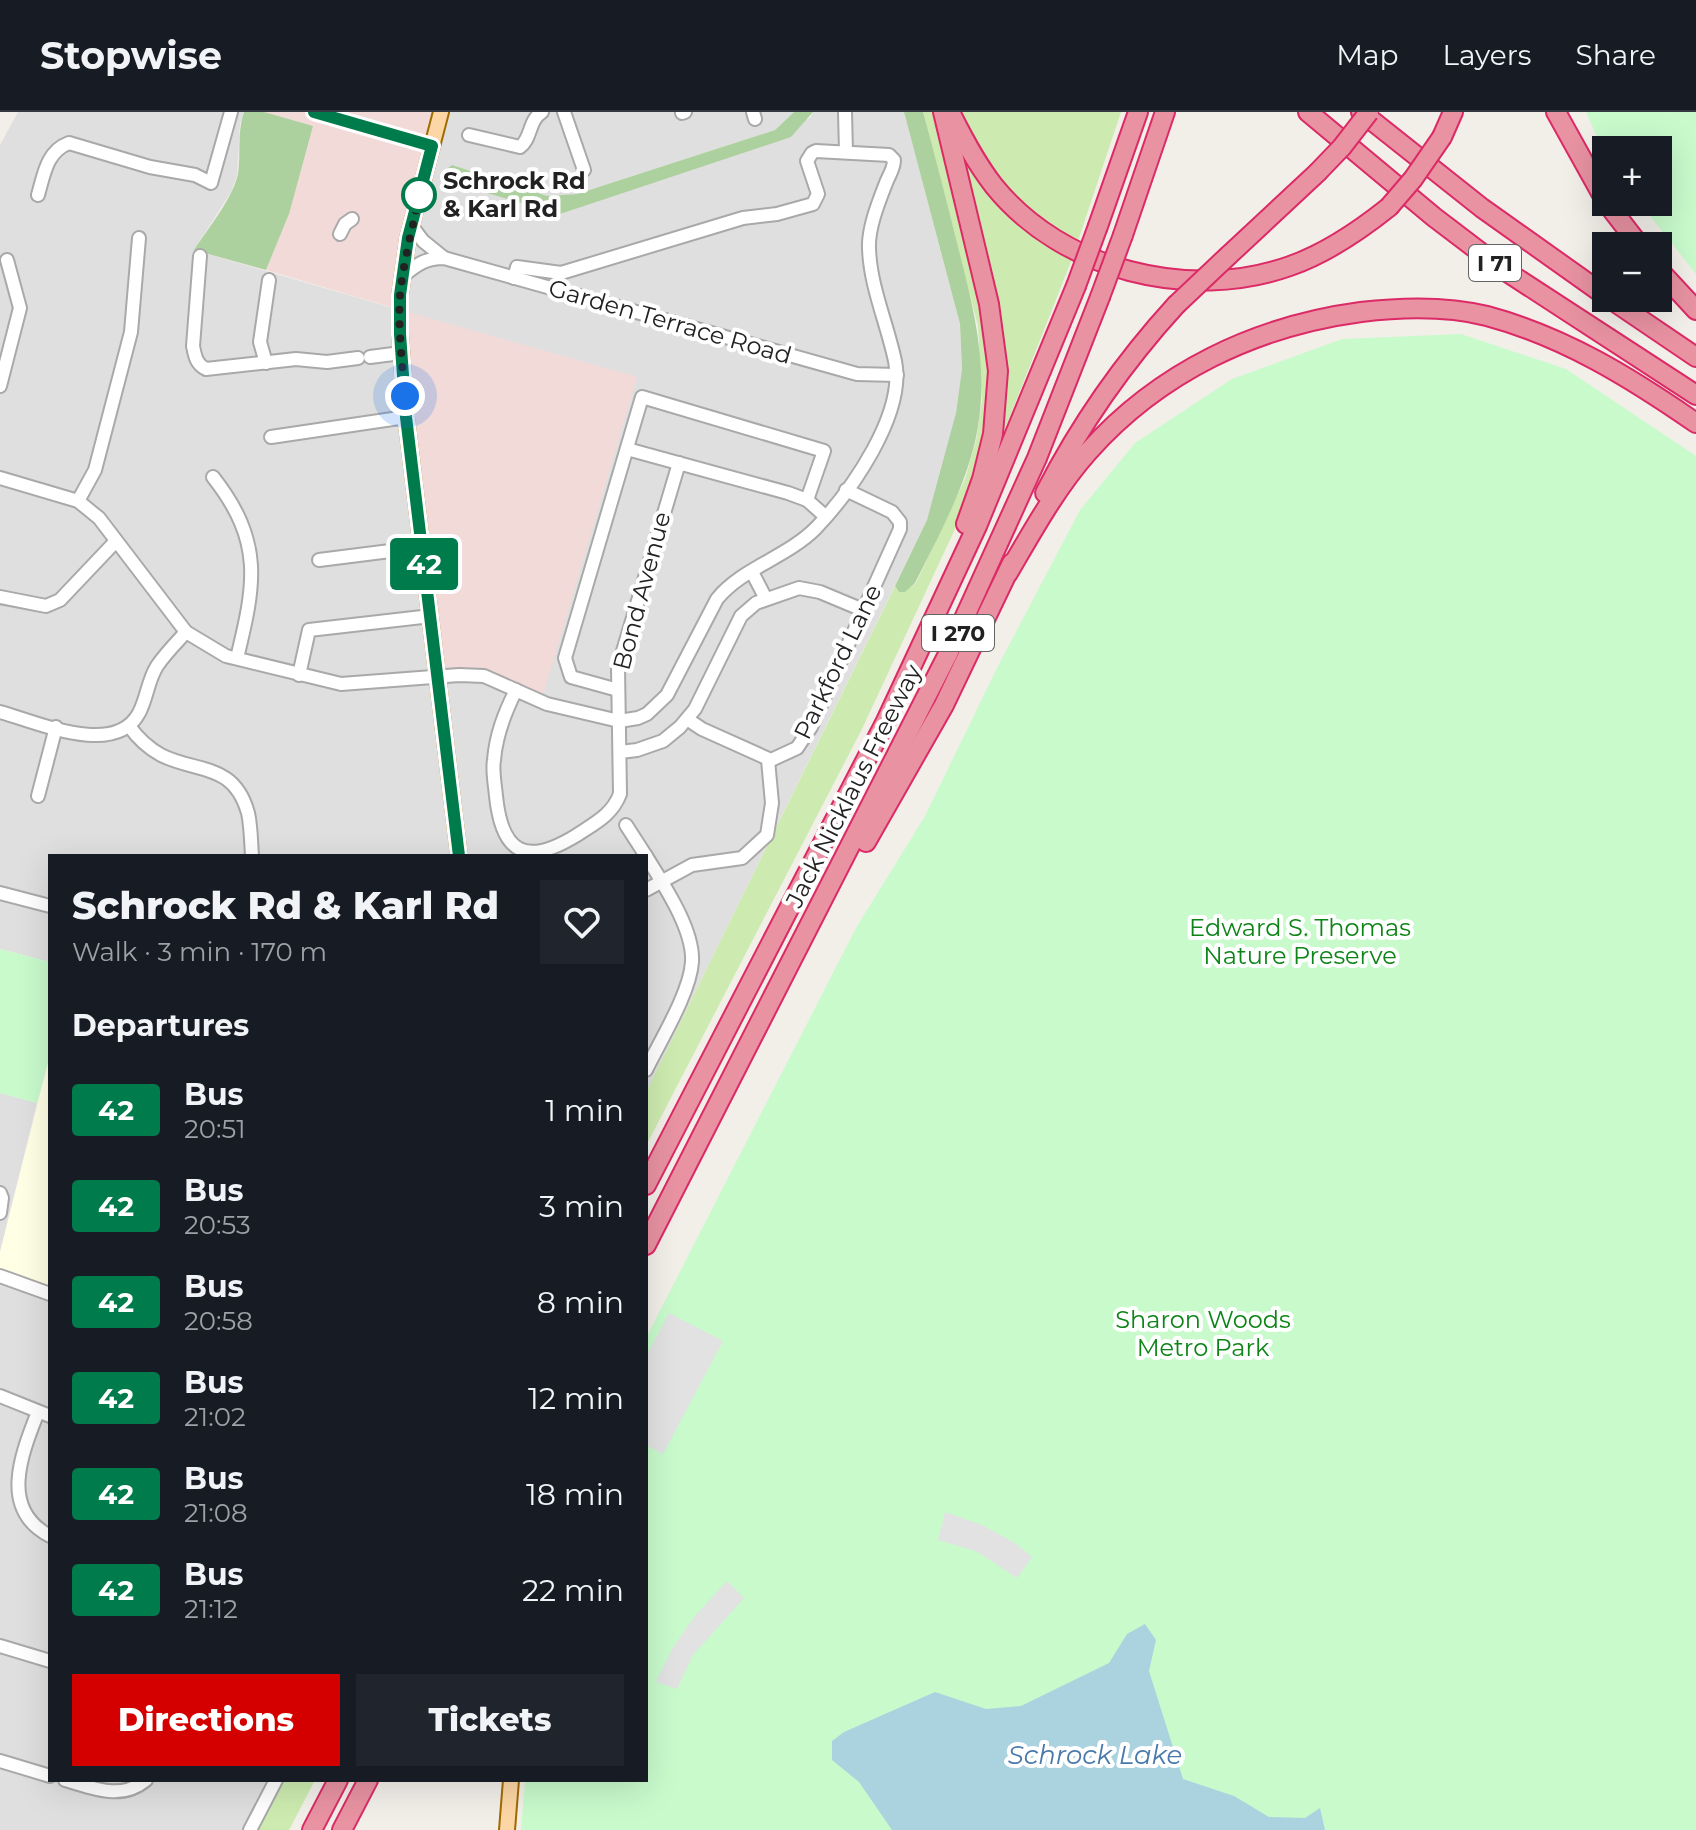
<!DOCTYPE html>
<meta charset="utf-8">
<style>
body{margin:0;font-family:Montserrat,sans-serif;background:#20242c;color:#f1f3f6;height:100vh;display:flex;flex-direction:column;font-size:30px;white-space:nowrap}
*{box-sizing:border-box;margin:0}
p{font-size:26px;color:#9ea1a6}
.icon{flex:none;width:44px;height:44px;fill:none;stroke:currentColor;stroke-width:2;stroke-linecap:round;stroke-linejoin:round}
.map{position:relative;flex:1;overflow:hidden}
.details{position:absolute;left:48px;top:742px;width:600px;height:928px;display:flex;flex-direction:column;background:#171b24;border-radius:0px;box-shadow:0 8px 32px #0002}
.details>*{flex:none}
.badge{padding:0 16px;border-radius:6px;font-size:28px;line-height:52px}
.controls{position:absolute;left:1592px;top:24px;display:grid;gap:16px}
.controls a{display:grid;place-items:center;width:80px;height:80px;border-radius:0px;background:#171b24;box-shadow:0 8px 32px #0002;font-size:40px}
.you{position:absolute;width:40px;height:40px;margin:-20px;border:6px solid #fff;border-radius:50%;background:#1a73e8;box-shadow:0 0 0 12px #1a73e833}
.map>.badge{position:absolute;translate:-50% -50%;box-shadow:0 0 0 4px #fff}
h2{padding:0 24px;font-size:30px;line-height:72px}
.round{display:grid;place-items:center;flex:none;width:84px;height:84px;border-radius:0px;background:#20242c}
.summary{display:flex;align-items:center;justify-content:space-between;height:136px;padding:0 24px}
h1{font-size:38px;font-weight:800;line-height:60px}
.action{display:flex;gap:16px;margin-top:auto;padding:16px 24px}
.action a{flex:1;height:92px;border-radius:0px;background:#d40000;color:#fff;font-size:32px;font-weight:800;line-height:92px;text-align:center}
.action a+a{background:#20242c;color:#f1f3f6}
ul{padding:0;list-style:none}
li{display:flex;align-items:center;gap:24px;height:96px;padding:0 24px}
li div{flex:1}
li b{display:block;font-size:30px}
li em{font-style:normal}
li .badge{min-width:88px;font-weight:700;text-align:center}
header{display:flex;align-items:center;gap:48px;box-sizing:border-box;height:112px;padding:0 40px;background:#171b24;border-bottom:2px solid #363941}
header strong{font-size:38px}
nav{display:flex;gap:44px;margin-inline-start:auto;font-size:28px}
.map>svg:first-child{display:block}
</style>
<header>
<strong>Stopwise</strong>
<nav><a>Map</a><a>Layers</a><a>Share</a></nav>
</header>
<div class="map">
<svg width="1696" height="1718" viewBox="0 0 1696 1718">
<rect width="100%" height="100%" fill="#f2efe9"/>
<g fill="#e0dfdf">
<polygon points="18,0 244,0 240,12 237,64 231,80 194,138 403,199 407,151 444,0 794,0 775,18 577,82 547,84 448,70 560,102 810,6 813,0 904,0 960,212 962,258 956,301 944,353 927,408 646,980 646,744 50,744 50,850 0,837 0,33"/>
<polygon points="0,981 37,991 0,1140"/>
<polygon points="0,1163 50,1182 50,1668 283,1668 255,1718 0,1718"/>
</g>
<polygon fill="#f2dad9" points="264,0 445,0 412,118 404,199 637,265 541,590 487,566 440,565 402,246 404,199 266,158 289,102"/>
<polygon fill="#ffffe5" points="50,943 50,1182 0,1163 0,1140"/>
<g fill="#cdebb0">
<polygon points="923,0 935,0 992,227 986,333 962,402 862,617 646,1034 646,980 895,474 899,480 904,480 916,471 965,367 976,329 982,289 978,214"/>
<polygon points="956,0 1121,0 1077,132 1036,104 994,64"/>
<path d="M964 48C992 86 1029 123 1072 147L999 332 1001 308Z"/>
<polygon points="283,1668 315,1668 289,1718 255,1718"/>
</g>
<g fill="#add19e">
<path d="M244 0H264L313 14 289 102 266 158 194 138C207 118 233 86 238 62 241 41 237 20 244 0Z"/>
<polygon points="794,0 813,0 791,25 560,102 448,70 448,56 452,53 547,84 577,82 775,18"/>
<path d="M904 0H923C935 43 946 87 957 131 974 197 991 261 975 330 963 380 938 425 915 471L905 480H899L895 474 927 408 956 301 962 257 960 212Z"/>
</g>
<g fill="#c8facc">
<polygon points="1586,0 1696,0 1696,162 1639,90 1658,90 1658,38 1606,38 1606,46"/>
<polygon points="1461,222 1566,257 1696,344 1696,1718 521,1718 525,1668 646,1668 646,1226 856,816 925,704 997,556 1080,398 1135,331 1232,267 1342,227"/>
<polygon points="0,837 50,850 50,943 37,991 0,981"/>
</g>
<g fill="#e2e2e2">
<polygon points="669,1201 723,1229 663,1342 646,1333 646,1245"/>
<polygon points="945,1400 982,1413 1015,1431 1032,1445 1017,1466 976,1439 938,1428"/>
<polygon points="727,1469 744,1486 693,1543 677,1577 656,1570 672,1537 694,1505"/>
</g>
<polygon fill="#aad3df" points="1145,1512 1156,1528 1149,1559 1183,1667 1234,1684 1269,1705 1305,1706 1320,1696 1325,1718 892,1718 859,1670 832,1648 832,1629 844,1620 935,1580 986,1597 1021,1594 1109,1551 1127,1522"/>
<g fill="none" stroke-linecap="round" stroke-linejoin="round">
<defs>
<g id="minor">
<polyline points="314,0 432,34"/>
<polyline points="564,0 584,58"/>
<polyline points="753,0 755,7"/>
<polyline points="845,0 846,40"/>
<polyline points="682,1 685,0"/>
<path d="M469 23 520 35C532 26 528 9 542 0"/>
<path d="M38 83C44 62 47 39 69 31L150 55 195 63 211 71 231 0"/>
<polyline points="411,113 423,129 444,146"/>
<polyline points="340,122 345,112 352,107"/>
<path d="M200 144 193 234C195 244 196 252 206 257L296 247 327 250 358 246"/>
<path d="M403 164C417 152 426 146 444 146L857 262 897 263"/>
<polyline points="370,245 401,241"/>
<polyline points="266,251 260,230 269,168"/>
<polyline points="0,274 20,196 7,148"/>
<polyline points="271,325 406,305"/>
<polyline points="627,337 788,381 807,388 825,404"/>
<path d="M213 365C264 430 255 472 237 546"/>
<path d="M0 366 78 389 99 406 186 520 226 544 341 572 459 563 484 564 547 592 619 609 638 606 647 602 667 583 717 487C742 456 786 446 816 416 851 379 906 302 895 249 887 211 870 174 869 136 868 116 879 89 886 71 889 63 894 57 894 48L889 43 816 39 812 41 807 49 818 82 813 92 777 102 743 106 561 161 517 155 514 166"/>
<polyline points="78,389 95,358 131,220 139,126"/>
<polyline points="319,448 422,435"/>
<polyline points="752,460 766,487"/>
<polyline points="0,485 46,494 60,488 116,429"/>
<polyline points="299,563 309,518 431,504"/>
<path d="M516 578C505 600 496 622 494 648 492 659 495 672 496 684 502 743 527 754 577 723 595 711 612 703 620 682L618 556 679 351"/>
<polyline points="618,578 571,565 565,546 642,285 824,339 807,388"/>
<path d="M0 600C37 610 115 646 139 601 147 586 148 568 157 554 165 542 176 531 186 520"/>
<polyline points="687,607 702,617 771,648 797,636 811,615 900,417 900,410 892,400 846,378"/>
<path d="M129 614C137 625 148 636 161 643 196 661 234 650 248 701 251 714 251 730 252 744"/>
<polyline points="620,640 637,638 663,629 680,615 695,597 741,504 756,491 799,476 820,480 863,498"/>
<polyline points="38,684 56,615"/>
<polyline points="626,713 646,744"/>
<path d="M646 744C663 772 694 817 692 850 690 881 660 929 646 958"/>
<polyline points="646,778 692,753 742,746 767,723 772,691 768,648"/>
<polyline points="0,781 50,794"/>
<polyline points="0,1081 2,1086 0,1101"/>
<polyline points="0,1164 50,1182"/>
<polyline points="0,1284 50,1304"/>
<path d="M38 1300C20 1345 0 1398 50 1424"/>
<polyline points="0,1534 50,1549"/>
<polyline points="0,1649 50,1664"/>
<path d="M65 1668C93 1676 121 1689 146 1668"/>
<polyline points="250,1718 276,1668"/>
</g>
<g id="major">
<polyline points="441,0 408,126 400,183 400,222 406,305 459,744"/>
<polyline points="507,1718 511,1668"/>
</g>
<g id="highway">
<polyline points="943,0 989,192 998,259 993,322 982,367 966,412"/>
<path d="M950 0C963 26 976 51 994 74 1062 158 1189 190 1290 154 1327 141 1359 119 1389 95"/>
<polyline points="1308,0 1434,105 1501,156 1696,283"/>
<polyline points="1361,0 1482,96 1606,184"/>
<polyline points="1556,0 1606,90"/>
<polyline points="1442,25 1453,0"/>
<polyline points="1606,90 1640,134"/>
<polyline points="1098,114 1138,0"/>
<polyline points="1123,123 1165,0"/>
<polyline points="1229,143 1317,61"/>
<polyline points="1658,157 1696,198"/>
<polyline points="1609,186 1696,245"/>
<path d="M1045 381C1081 311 1123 251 1176 193"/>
<path d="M1008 461C1032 420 1056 376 1088 340 1159 260 1256 214 1361 200 1403 195 1447 194 1487 204 1565 225 1631 266 1696 311"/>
<polyline points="866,730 944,593 1012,451"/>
<polyline points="646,1073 886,609 977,414 1076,174"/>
<polyline points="646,1133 947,544 1037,346 1100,185"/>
<polyline points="312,1718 338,1668"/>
<polyline points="342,1718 368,1668"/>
</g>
</defs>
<use href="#minor" stroke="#a9a9a9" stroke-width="16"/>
<use href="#major" stroke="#a06b00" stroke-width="18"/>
<use href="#highway" stroke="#dc2a67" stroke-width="22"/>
<use href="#minor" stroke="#fff" stroke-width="12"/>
<use href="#major" stroke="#fcd6a4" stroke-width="14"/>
<use href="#highway" stroke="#e892a2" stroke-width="18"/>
<defs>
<g id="highway-bridge">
<polyline points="1317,61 1342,35 1369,0"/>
<polyline points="1389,95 1413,67 1442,25"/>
<polyline points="1076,174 1098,114"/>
<polyline points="1100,185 1123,123"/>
<polyline points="1176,193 1229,143"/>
</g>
</defs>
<use href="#highway-bridge" stroke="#dc2a67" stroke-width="22" stroke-linecap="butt"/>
<use href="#highway-bridge" stroke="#e892a2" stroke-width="18"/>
</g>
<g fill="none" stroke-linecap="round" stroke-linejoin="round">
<defs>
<polyline id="line" points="314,0 432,34 408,126 400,183 400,222 406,305 459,744"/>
</defs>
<use href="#line" stroke="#fff" stroke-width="18"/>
<use href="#line" stroke="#007b4b" stroke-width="12"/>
<path stroke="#222" stroke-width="8" stroke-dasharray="0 14.4" d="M405 284C402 250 398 217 400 184 403 150 414 111 419 83"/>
</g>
<circle fill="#fff" stroke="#007b4b" stroke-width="4" cx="419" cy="83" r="16"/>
<g text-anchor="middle" stroke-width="8" stroke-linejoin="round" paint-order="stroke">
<g fill="#fff" stroke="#646464" stroke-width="2">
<rect x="1469" y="133" width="52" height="36" rx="6"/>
<rect x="922" y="503" width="72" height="36" rx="6"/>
</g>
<g font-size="22" font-weight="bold" fill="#222">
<text x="1495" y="159">I 71</text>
<text x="958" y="529">I 270</text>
</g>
<g font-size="24" font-weight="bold" fill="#222" stroke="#fff" text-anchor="start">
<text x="443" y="77">Schrock Rd<tspan x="443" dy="28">&amp; Karl Rd</tspan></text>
</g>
<g font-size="24" fill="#222" stroke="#fff">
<text transform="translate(670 210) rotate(16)" y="8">Garden Terrace Road</text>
<text transform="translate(642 479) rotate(-75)" y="8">Bond Avenue</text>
<text transform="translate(838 550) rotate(-64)" y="8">Parkford Lane</text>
<text transform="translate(854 674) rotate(-63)" y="8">Jack Nicklaus Freeway</text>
</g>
<g font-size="24" fill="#0c8416" stroke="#fff">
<text x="1300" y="824">Edward S. Thomas<tspan x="1300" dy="28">Nature Preserve</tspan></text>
<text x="1203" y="1216">Sharon Woods<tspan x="1203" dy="28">Metro Park</tspan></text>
</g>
<g font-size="26" font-style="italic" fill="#4a7aab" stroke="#fff">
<text x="1095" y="1652">Schrock Lake</text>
</g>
</g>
</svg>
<div class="controls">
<a>+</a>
<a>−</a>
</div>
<div class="you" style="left:405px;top:284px"></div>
<b class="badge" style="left:424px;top:452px;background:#007b4b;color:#fff">42</b>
<section class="details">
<div class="summary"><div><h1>Schrock Rd &amp; Karl Rd</h1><p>Walk · 3 min · 170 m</p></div><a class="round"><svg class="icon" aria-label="heart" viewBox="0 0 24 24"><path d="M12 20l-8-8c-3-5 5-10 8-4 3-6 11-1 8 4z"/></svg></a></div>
<h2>Departures</h2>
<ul>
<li><span class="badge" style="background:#007b4b;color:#fff">42</span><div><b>Bus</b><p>20:51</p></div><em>1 min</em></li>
<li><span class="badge" style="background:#007b4b;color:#fff">42</span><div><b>Bus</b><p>20:53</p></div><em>3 min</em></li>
<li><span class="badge" style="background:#007b4b;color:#fff">42</span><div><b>Bus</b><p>20:58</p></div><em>8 min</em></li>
<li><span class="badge" style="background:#007b4b;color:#fff">42</span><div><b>Bus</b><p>21:02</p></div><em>12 min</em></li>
<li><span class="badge" style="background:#007b4b;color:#fff">42</span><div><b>Bus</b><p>21:08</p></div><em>18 min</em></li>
<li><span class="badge" style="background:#007b4b;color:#fff">42</span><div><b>Bus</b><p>21:12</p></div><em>22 min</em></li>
</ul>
<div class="action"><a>Directions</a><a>Tickets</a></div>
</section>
</div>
